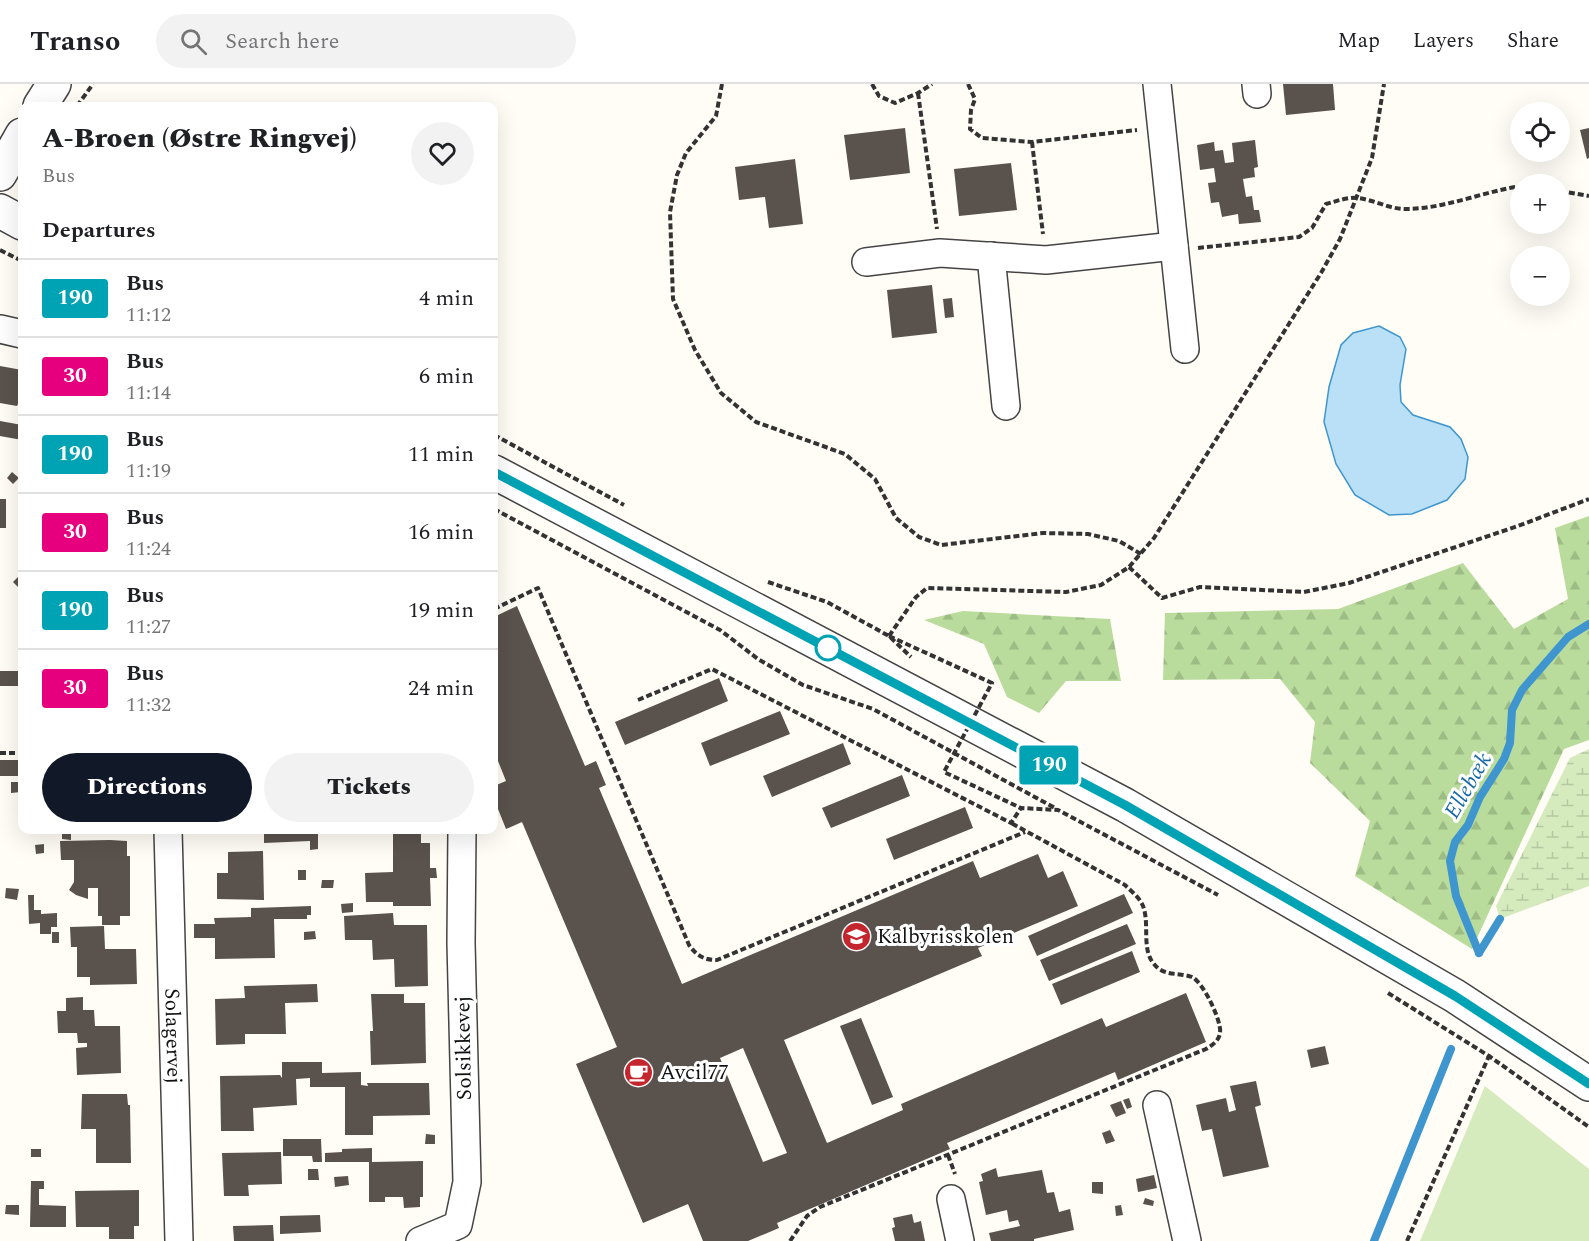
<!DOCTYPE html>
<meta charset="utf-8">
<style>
body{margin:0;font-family:Spectral,serif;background:#f2f2f2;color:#202124;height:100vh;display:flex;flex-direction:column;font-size:22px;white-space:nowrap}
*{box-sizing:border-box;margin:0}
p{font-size:20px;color:#757577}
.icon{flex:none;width:33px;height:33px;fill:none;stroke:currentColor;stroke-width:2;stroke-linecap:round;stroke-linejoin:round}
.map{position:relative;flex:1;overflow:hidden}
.panel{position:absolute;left:18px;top:18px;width:480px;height:732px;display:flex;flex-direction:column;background:#fff;border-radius:12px;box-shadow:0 6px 24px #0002}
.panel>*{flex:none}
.badge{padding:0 12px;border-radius:4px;font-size:21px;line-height:39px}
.buttons{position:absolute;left:1510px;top:18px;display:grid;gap:12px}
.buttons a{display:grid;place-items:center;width:60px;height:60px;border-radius:50%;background:#fff;box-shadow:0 6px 24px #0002;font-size:30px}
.map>.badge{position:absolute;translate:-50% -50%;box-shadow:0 0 0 3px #fff}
h2{padding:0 24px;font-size:22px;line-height:54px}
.round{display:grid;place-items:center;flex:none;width:63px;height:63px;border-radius:32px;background:#f2f2f2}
.overview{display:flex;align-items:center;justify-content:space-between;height:102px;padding:0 24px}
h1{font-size:28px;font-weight:800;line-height:45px}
.cta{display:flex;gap:12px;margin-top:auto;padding:12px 24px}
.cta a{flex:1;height:69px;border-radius:36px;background:#111827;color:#fff;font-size:24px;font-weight:800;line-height:69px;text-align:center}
.cta a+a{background:#f2f2f2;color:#202124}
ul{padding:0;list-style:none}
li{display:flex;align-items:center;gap:18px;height:78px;padding:0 24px;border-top:2px solid #e0e0e0}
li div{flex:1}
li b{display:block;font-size:22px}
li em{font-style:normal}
li .badge{min-width:66px;font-weight:700;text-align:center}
header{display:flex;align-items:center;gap:36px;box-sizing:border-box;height:84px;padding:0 30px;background:#fff;border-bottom:2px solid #e0e0e0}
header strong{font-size:28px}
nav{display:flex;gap:33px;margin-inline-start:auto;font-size:21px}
.search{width:420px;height:54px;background:#f2f2f2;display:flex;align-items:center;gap:15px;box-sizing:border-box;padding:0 21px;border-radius:33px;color:#757577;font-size:22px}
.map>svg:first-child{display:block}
</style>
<header>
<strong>Transo</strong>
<div class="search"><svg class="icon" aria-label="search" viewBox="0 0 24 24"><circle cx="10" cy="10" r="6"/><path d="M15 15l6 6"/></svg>Search here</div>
<nav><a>Map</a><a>Layers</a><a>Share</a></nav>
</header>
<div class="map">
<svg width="1589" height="1157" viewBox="0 0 1589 1157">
<defs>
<pattern id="forest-firs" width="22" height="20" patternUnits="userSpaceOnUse" patternTransform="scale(1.5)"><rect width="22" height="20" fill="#b9dc9c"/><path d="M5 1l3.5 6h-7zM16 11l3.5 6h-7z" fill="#9ebc85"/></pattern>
<pattern id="wetland-marsh" width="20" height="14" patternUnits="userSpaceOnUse" patternTransform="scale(1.5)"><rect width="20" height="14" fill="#d5ebbd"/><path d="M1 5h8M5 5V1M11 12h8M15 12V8" fill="none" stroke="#b6c8a1"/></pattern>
</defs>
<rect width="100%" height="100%" fill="#fffdf5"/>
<g fill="url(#forest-firs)">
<polygon points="1589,432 1589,656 1564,665 1472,865 1355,792 1370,737 1310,679 1315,638 1280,595 1163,596 1165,529 1338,525 1463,479 1514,545 1568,515 1555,444"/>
<polygon points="963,527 1110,535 1121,597 1066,597 1039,629 1007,613 984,560 924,536"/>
</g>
<polygon fill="url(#wetland-marsh)" points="1589,665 1589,802 1500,835 1496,822 1570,674"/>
<polygon fill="#d5ebbd" points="1485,1002 1589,1085 1589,1157 1420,1157"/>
<polygon fill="#b9e0f7" stroke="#3f96cf" stroke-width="1.5" points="1379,242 1400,253 1406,265 1400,301 1401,318 1413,331 1450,343 1461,355 1468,373 1465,395 1447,416 1412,430 1389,431 1355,411 1336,380 1324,338 1329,303 1341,261 1353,249"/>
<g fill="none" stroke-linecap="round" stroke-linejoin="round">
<g stroke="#3f96cf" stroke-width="8">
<polyline points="1479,869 1456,812 1450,777 1455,758 1468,741 1480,713 1504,675 1510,659 1512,626 1522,606 1568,553 1589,540"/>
<polyline points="1479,869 1500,835"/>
<polyline points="1374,1157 1451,965"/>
</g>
</g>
<g fill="#5a524d" fill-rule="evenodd">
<polygon points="1283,0 1333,0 1335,26 1286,31"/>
<polygon points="905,44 910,89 850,96 844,51"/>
<polygon points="1589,44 1589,74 1587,75 1580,46"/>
<polygon points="1255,56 1258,83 1254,84 1255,93 1243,95 1246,113 1252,112 1254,126 1259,126 1261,138 1239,140 1238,130 1222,133 1219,118 1211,119 1208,99 1216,98 1214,84 1200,86 1197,61 1214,58 1215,67 1223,66 1225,79 1234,78 1232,59"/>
<polygon points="795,75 803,140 769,144 765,113 739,116 735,83"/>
<polygon points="1011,79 1017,126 959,132 954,85"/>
<polygon points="932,201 937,249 892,254 887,206"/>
<polygon points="952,214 954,233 945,234 943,215"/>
<polygon points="0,282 22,286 22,321 18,320 17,322 0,319"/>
<polygon points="0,337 22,341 22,356 0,352"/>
<polygon points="12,388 19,394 13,400 7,394"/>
<rect x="0" y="415" width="6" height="29"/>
<polygon points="22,489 22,505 21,506 13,498"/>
<path d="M517 522 585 682 596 677 606 701 599 704 682 900 973 777 980 794 1038 770 1048 794 1063 787 1078 822 978 864 982 872 784 956 827 1059 903 1026 901 1020 1102 934 1106 943 1186 909 1206 958 1118 996 1115 988 947 1059 950 1065 777 1139 779 1144 748 1157H703L688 1120 643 1139 576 980 617 963 522 738 506 745 494 715V702L506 697 494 667V533ZM743 964 787 1069 763 1078 720 974Z"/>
<rect x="0" y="587" width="20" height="15"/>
<polygon points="719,594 728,617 625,661 615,638"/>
<polygon points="780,627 790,650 710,682 701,659"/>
<polygon points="843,659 851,680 772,713 763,692"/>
<rect x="0" y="676" width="22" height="16"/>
<polygon points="902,691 910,712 831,744 822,724"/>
<polygon points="11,698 21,698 21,708 11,709"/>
<polygon points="965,723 973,744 894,776 886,755"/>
<polygon points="62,746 71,746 71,756 62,755"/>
<polygon points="264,746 318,747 318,765 310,766 310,757 264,759"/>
<polygon points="393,748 421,748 421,759 430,759 430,784 436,784 437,794 430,794 431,822 393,822 393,818 366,818 365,789 393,788"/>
<polygon points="110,756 127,757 127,772 130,772 130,832 120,832 120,841 102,841 102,832 98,832 98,804 88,804 88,815 76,811 69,806 74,798 74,776 61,776 60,757"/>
<polygon points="44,760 44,769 36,770 35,761"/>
<polygon points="263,767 264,816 217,815 217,789 228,789 228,768"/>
<rect x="298" y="786" width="8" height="10"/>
<polygon points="322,796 334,796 333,804 321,804"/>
<polygon points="6,804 19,805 17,816 5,814"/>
<polygon points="1124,810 1133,829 1037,872 1028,852"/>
<polygon points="28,811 34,811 34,826 41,826 41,830 57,829 57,843 51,843 51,850 40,850 40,839 29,840"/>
<polygon points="353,819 353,828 342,829 341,820"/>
<polygon points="311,822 311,831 307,831 307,835 274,835 275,874 215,875 215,854 194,854 194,840 215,840 214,834 251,833 251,824"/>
<polygon points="393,829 394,841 427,841 428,902 395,903 394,875 373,876 372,856 345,856 344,832"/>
<polygon points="1127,840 1136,860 1049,897 1040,876"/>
<polygon points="104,842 105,865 136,865 137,900 90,901 90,893 77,893 77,863 71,863 70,843"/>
<polygon points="315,847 316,855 304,856 304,848"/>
<rect x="52" y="848" width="7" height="11"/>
<polygon points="1132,867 1140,888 1061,921 1052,900"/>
<polygon points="317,900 318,918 285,919 286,950 245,950 245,960 216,961 215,915 245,914 244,902"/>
<polygon points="371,910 404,910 404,919 425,919 426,979 371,981 370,947 373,947"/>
<polygon points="83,913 83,926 94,926 95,942 120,942 121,989 77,991 76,964 87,963 87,959 78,959 77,949 58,949 57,927 66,927 66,914"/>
<polygon points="861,934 893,1013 872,1021 840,942"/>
<polygon points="1325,962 1329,980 1311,984 1307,966"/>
<polygon points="282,978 322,978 322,989 361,988 361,1001 368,1002 367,999 429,999 430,1031 373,1032 373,1051 345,1051 345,1003 310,1003 310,994 296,995 297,1021 253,1024 254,1047 221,1047 220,992 280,991 282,994"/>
<polygon points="1256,997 1261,1021 1255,1023 1269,1083 1223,1093 1212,1045 1202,1047 1196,1021 1226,1014 1229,1028 1236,1026 1230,1002"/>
<polygon points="82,1010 127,1010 128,1021 130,1021 131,1079 96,1079 96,1045 81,1045"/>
<polygon points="1129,1014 1132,1023 1127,1025 1123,1016"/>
<polygon points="1121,1017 1126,1029 1116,1033 1110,1021"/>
<polygon points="1110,1046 1115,1057 1106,1060 1102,1049"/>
<polygon points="426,1050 435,1051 435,1060 425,1060"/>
<polygon points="283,1055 321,1055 322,1078 313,1078 312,1072 283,1072"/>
<polygon points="372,1064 372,1078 423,1077 423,1113 420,1113 420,1123 404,1124 403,1113 385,1113 385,1118 369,1118 369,1078 325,1078 325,1069 342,1068 342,1065"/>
<rect x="31" y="1065" width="10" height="8"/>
<polygon points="281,1068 282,1100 248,1101 249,1112 224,1112 222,1069"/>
<polygon points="996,1084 998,1093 1042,1086 1047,1109 1054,1108 1059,1128 1070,1125 1074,1146 1034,1155 1034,1157 991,1157 989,1149 1020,1142 1018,1136 1009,1138 1007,1126 986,1131 979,1098 983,1097 981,1090"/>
<polygon points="308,1085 318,1085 319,1096 308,1096"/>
<polygon points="1154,1091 1157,1104 1138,1108 1136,1095"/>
<polygon points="348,1092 349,1101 335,1103 334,1093"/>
<polygon points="31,1097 44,1097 44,1105 39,1105 39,1121 66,1122 66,1143 30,1143"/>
<polygon points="1092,1098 1103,1098 1103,1110 1092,1109"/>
<polygon points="139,1106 139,1142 134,1142 134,1155 109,1155 109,1143 76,1143 75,1107"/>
<polygon points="1145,1114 1154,1117 1153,1122 1143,1120"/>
<polygon points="6,1121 19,1121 19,1131 5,1130"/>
<polygon points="1121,1121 1123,1131 1116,1132 1115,1122"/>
<polygon points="912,1130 914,1139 921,1137 925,1157 895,1157 892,1144 895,1143 893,1134"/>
<polygon points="320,1131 321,1148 280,1150 280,1132"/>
<polygon points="273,1141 274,1157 234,1157 233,1142"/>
</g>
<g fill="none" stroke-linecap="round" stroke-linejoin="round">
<defs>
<g id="minor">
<polyline points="1157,0 1185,265"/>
<polyline points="1256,0 1257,10"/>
<polyline points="991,172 1006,322"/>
<polyline points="866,178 940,169 1046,176 1174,162"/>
<polyline points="0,245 22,250"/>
<path id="s1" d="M168 746 179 1157"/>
<polyline points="1157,1021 1187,1157"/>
<polyline points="951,1115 960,1157"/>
<polyline points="420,1157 458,1141 467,1098 461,859 462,746"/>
</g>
<g id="tertiary">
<polyline points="40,22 54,0"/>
<polyline points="0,90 22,51"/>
<polyline points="0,127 22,139"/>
<polyline points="494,388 1125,721 1455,912 1589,1000"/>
</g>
</defs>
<use href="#minor" stroke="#444" stroke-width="30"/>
<use href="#tertiary" stroke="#444" stroke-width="36"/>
<g stroke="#333" stroke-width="4" stroke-dasharray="6 3" stroke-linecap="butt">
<polyline points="722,0 716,32 686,69 677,91 670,128 673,215 695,266 721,309 756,338 845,370 875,395 896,434 919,453 941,461 1043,449 1088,450 1119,457 1141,470"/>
<polyline points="872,0 879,12 895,19 918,9 932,0"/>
<polyline points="968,0 975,15 971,26 970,45 982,54 1032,58 1137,46"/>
<polyline points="918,9 937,145"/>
<polyline points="77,22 93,0"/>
<polyline points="1032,58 1043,150"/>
<polyline points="1531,100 1536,100"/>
<polyline points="1560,107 1589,112"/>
<path d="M1198 164 1299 153 1312 144 1326 120C1337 117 1347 113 1358 114 1375 116 1391 126 1408 125 1447 124 1482 108 1521 102"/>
<polyline points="0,166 22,177"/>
<polyline points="494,351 624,421"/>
<polyline points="494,425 720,546 758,575 803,601 873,625 1055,724"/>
<polyline points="1129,483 1162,514 1200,503 1304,508 1349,499 1518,442 1589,415"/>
<polyline points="768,498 827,518 889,552 911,573"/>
<path d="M494 525 538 504 689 861C697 872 704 876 717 876L1025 748"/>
<polyline points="889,552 916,513 927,504 1066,508 1101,501 1129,483 1154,454 1321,189 1340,155 1372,74 1384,0"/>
<polyline points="638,616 712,585 1011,739 1021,724 1058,726 1218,811"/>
<polyline points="0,669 22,669"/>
<polyline points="1388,909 1489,972 1589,1043"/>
<polyline points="948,1071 955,1090"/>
<path d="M790 1157 807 1132 820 1123 1206 965C1212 961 1219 957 1220 949 1222 937 1203 898 1192 893 1179 888 1164 893 1154 880 1141 865 1150 840 1143 822 1140 814 1131 807 1125 801L1011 739"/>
<polyline points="1407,1157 1489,972"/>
</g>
<use href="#minor" stroke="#fff" stroke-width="27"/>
<use href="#tertiary" stroke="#fff" stroke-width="33"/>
<polyline stroke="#333" stroke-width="4" stroke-dasharray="6 3" stroke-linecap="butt" points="889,552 992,599 944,688 1021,724"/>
</g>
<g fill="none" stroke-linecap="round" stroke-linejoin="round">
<defs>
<polyline id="line" points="494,388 1125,721 1455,912 1589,1000"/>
</defs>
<use href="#line" stroke="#fff" stroke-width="14"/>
<use href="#line" stroke="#00a3b4" stroke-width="9"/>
</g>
<defs>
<symbol id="school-disc" viewBox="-11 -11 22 22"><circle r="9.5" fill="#c4262e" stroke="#fff"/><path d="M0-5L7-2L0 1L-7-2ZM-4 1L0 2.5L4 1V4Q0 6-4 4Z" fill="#fff"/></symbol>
<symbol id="cafe-disc" viewBox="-11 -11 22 22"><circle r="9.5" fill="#c4262e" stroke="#fff"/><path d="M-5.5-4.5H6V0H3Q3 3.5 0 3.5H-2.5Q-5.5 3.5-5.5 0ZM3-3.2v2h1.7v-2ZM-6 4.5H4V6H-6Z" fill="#fff"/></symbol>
</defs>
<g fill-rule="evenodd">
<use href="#school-disc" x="840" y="836" width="33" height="33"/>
<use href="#cafe-disc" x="622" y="972" width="33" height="33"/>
</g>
<circle fill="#fff" stroke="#00a3b4" stroke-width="3" cx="828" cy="564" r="12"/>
<g text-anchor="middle" stroke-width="6" stroke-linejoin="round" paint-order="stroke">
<g font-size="21" fill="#111" stroke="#fff" text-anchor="start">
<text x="877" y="859">Kalbyrisskolen</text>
<text x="660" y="995">Avcil77</text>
</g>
<g font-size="21" fill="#111" stroke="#fff">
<text dy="7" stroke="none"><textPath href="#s1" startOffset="206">Solagervej</textPath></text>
<text transform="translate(463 964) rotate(-91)" y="7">Solsikkevej</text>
</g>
<g font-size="22" font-style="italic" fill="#1768a6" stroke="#fff">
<text transform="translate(1467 701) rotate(-60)" y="8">Ellebæk</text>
</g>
</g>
</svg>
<div class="buttons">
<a><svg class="icon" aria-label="locate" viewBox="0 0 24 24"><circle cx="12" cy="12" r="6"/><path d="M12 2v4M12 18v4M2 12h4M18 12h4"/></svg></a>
<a>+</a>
<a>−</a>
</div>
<b class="badge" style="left:1049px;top:681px;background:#00a3b4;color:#fff">190</b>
<section class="panel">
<div class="overview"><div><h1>A-Broen (Østre Ringvej)</h1><p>Bus</p></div><a class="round"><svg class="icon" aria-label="heart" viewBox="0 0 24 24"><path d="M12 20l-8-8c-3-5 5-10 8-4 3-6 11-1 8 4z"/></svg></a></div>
<h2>Departures</h2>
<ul>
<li><span class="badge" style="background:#00a3b4;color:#fff">190</span><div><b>Bus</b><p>11:12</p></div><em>4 min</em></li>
<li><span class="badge" style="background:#e6007e;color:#fff">30</span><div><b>Bus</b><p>11:14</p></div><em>6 min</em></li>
<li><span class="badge" style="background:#00a3b4;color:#fff">190</span><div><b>Bus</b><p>11:19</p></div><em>11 min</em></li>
<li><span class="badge" style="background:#e6007e;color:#fff">30</span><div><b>Bus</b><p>11:24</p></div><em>16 min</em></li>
<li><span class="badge" style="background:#00a3b4;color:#fff">190</span><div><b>Bus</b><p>11:27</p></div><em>19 min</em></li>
<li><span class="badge" style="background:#e6007e;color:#fff">30</span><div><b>Bus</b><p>11:32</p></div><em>24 min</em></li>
</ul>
<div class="cta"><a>Directions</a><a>Tickets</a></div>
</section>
</div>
